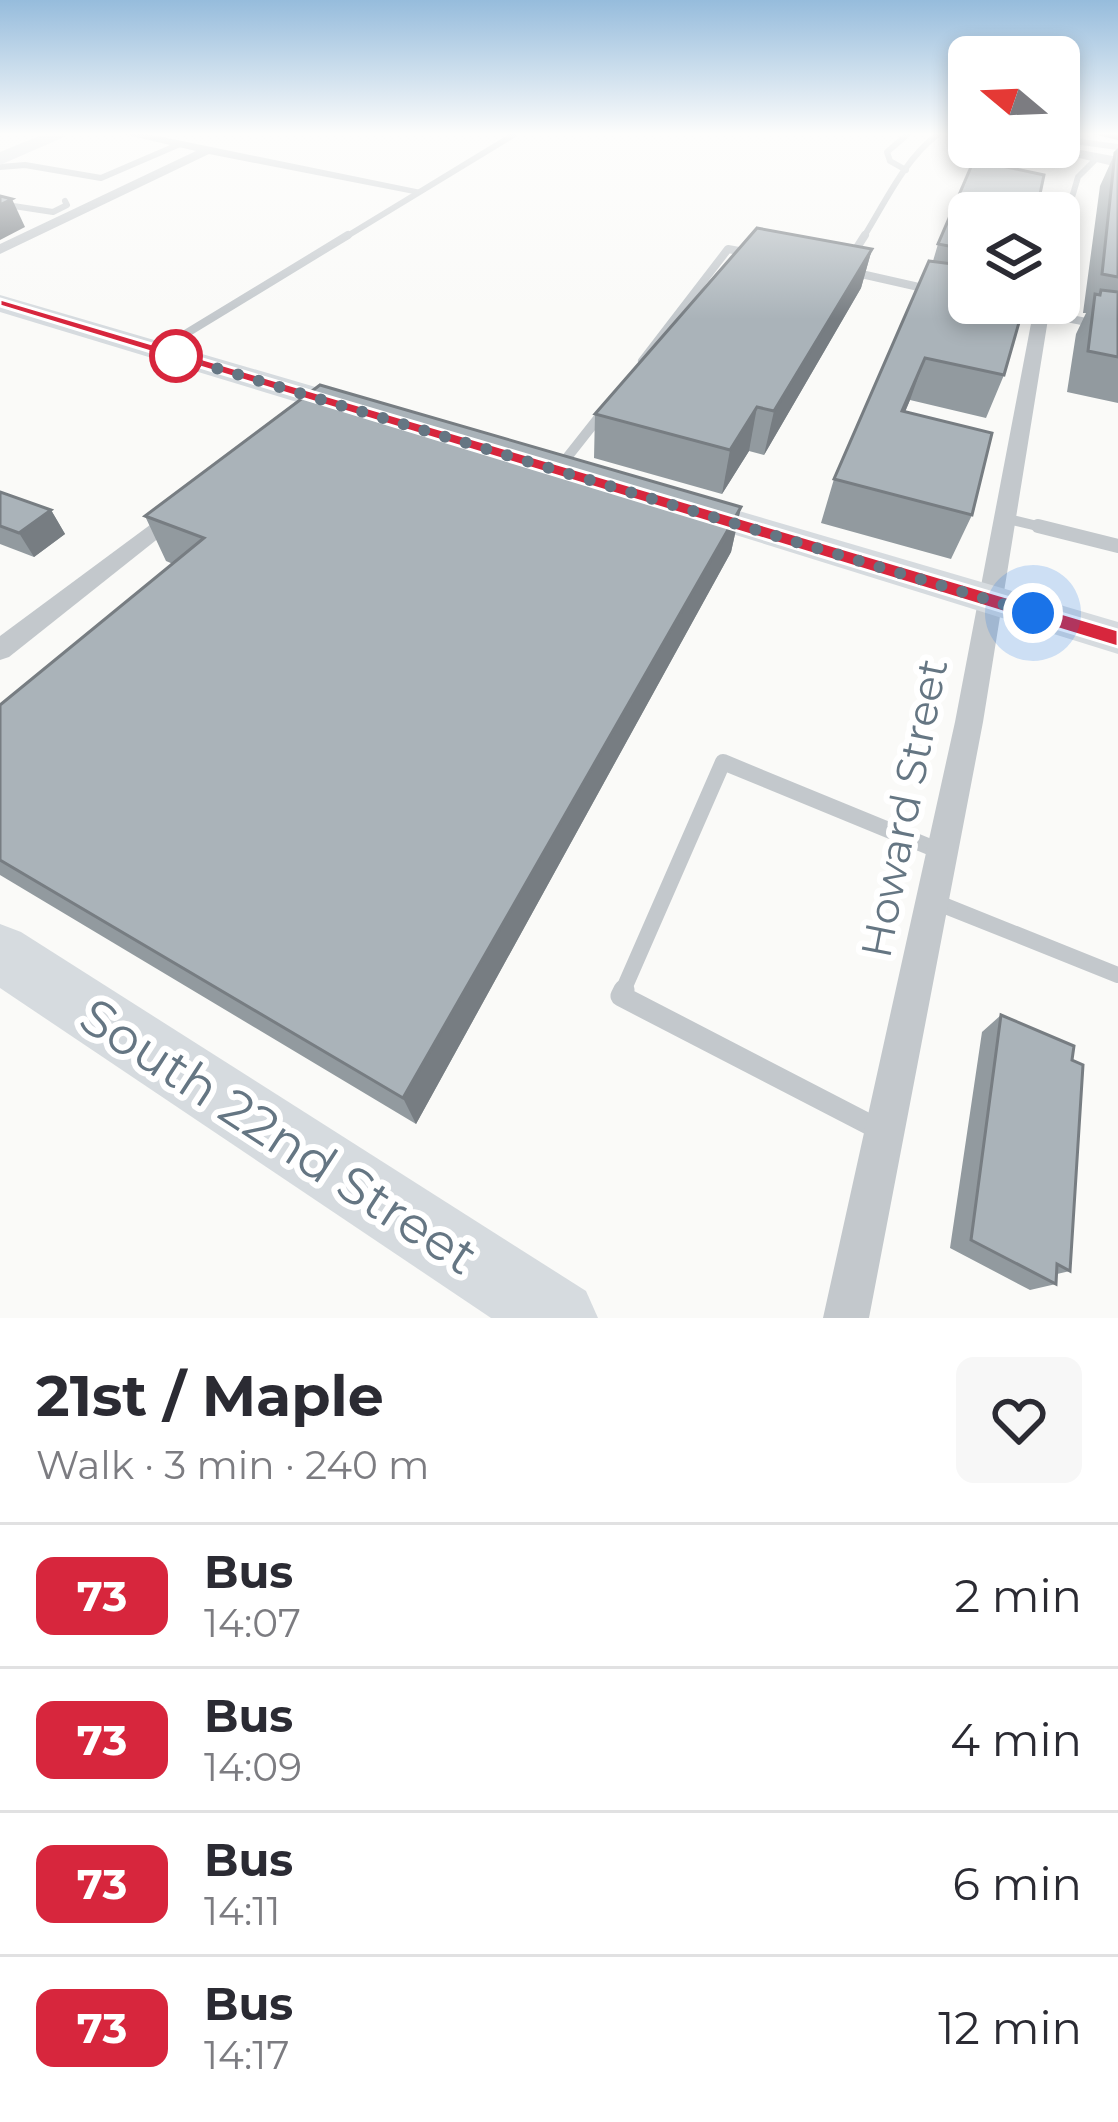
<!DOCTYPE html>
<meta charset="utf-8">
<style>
body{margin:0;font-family:Montserrat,sans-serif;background:#f7f7f7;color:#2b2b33;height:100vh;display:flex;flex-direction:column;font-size:45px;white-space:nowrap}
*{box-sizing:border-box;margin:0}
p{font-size:39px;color:#7c7c81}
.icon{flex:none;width:66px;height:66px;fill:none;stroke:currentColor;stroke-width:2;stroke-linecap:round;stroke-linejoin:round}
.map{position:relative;height:1318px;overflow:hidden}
.panel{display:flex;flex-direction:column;background:#fff;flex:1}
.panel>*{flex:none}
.badge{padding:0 24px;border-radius:18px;font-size:42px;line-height:78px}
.needle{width:78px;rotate:289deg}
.controls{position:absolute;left:948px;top:36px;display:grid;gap:24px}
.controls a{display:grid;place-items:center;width:132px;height:132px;border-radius:18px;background:#fff;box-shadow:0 6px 18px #0003;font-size:60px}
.you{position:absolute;width:60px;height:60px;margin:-30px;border:9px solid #fff;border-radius:50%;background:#1a73e8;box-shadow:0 0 0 18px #1a73e833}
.map>.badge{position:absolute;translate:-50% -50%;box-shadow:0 0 0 6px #fff}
.round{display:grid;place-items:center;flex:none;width:126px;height:126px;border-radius:18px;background:#f7f7f7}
.overview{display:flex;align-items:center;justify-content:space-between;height:204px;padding:0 36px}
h1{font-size:57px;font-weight:700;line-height:90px}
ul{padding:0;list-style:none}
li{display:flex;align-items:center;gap:36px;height:144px;padding:0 36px;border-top:3px solid #e1e1e2}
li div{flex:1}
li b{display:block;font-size:45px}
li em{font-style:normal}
li .badge{min-width:132px;font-weight:700;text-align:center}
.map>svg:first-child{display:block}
</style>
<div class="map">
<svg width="1118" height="1318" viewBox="0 0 1118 1318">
<rect width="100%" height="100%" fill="#fafaf8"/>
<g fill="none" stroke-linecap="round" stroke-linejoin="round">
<g stroke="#c3c8cc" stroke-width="6">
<polyline points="1059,139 1118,147"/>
<polyline points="0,167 25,165 101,178 180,144"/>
<polyline points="906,170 890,161 887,152 908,134"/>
<polyline points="0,204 53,212 67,205 65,201"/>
<polyline points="344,238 515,134"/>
<path d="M863 238C886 201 904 160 938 134"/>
<polyline points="1060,238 1078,177 1097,158"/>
</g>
<g stroke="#c3c8cc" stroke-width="8">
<polyline points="1059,242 1061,235"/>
<polyline points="849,260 865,235"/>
<polyline points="848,271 932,290"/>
<polyline points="989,303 1118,328"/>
<polyline points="159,350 348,235"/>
<polyline points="642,361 728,249 750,253"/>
</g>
<g stroke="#c3c8cc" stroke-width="10">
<polyline points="558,469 603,412"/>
<polyline points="1008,519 1050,529"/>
</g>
<polyline stroke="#c3c8cc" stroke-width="14" points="1038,526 1118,546"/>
<g stroke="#c3c8cc" stroke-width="16">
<polyline points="933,901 1118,975"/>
<polyline points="622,993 723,762 942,852"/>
</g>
<polyline stroke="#c3c8cc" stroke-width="21" points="624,990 621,996 878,1129"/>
<g fill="#c3c8cc" fill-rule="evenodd">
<polygon points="123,134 148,134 426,191 419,195 209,154 0,254 0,244 196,151"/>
<polygon points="1041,308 1049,313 983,722 869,1318 823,1318 955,722 1033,313"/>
<polygon points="181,502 189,504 189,514 9,657 0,660 0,636"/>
</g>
<polygon fill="#c3c8cc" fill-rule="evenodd" points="1059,146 1118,157 1118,167 1031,147"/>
<g fill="#d6dbdf" fill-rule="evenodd">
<polygon points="44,134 71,134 0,165 0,152"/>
<polygon points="0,295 377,405 381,412 365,422 353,419 0,312"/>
<polygon points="681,494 1118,622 1118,654 668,514 662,506 668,498"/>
<polygon points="0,924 21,932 586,1291 598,1318 491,1318 0,988"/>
</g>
</g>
<g fill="#929a9f">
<polygon points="1092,134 1118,134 1118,140"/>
<polygon points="1118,150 1118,403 1067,392 1076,334 1086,313 1083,313 1100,186 1115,153"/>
<polygon points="969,213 969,303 1002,309 1004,375 986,418 910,400 905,412 972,515 951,559 821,523 834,479 933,261 938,244"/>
<polygon points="872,249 861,288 764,455 749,451 722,494 594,458 595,414"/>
<polygon points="0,492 51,510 65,534 34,557 0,544"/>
<polygon points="741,507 731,552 416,1124 0,875 0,705 173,564 166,561 145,516"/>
<polygon points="1001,1015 1072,1060 1070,1271 1057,1274 1056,1284 1030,1290 950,1248 982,1032"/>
</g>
<g fill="#777d82">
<polygon points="12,199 25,227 0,240 0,205"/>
<polygon points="872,249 861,288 764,455 774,411"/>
<polygon points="925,358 910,400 887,454 902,411"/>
<polygon points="757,407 749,451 722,494 730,450"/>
<polygon points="741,507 731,552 416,1124 403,1098"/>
<polygon points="51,510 65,534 34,557 19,533"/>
</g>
<g fill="#aab3b9" stroke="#777d82" stroke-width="3">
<polygon points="1118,150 1118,277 1102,274 1115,153"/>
<polygon points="974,160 1044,175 1036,213 969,213 969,250 938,244"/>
<polygon points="0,196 12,199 0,205"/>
<polygon points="757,228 872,249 774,411 757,407 730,450 595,414"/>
<polygon points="929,261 969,266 969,303 1005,303 1002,309 1022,312 1004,375 925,358 902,411 992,433 972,515 834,479"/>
<polygon points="1101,290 1118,292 1118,357 1088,351 1095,294 1100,295"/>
<polygon points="320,385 741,507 403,1098 0,860 0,705 204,538 145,516"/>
<polygon points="0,492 51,510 19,533 0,526"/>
<polygon points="1001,1015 1074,1046 1072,1060 1083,1065 1070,1271 1057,1264 1056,1284 971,1240"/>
</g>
<linearGradient id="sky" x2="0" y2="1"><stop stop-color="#96bcdc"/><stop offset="0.42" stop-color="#fdfdfc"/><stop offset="1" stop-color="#fdfdfc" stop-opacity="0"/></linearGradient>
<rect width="1118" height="319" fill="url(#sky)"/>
<polygon fill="#d7263d" stroke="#fff" stroke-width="3" points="0,299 1118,630 1118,647 0,306"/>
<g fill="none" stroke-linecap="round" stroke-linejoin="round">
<polyline stroke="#657683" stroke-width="12" stroke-dasharray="0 21.6" points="176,356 1033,613"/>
</g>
<circle fill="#fff" stroke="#d7263d" stroke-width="6" cx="176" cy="356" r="24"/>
<g text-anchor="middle" stroke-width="12" stroke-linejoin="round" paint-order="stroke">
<g font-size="42" fill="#657683" stroke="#fff">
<text transform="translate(904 808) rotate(-79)" y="15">Howard Street</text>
</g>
<g font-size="51" fill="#657683" stroke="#fff">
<text transform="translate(279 1136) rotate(33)" y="18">South 22nd Street</text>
</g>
</g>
</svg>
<div class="controls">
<a><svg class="needle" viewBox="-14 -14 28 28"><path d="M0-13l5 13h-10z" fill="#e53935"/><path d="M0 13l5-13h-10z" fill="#7c7c81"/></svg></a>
<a><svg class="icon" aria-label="layers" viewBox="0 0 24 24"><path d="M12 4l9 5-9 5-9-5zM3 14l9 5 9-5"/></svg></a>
</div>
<div class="you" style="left:1033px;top:613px"></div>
</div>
<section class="panel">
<div class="overview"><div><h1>21st / Maple</h1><p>Walk · 3 min · 240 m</p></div><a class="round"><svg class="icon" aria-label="heart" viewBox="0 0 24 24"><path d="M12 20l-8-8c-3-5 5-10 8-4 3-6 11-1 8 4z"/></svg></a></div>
<ul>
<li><span class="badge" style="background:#d7263d;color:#fff">73</span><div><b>Bus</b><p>14:07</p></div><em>2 min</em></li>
<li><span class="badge" style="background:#d7263d;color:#fff">73</span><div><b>Bus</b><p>14:09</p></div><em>4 min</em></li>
<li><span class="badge" style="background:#d7263d;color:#fff">73</span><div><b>Bus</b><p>14:11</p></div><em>6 min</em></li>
<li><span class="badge" style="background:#d7263d;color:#fff">73</span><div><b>Bus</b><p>14:17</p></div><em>12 min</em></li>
</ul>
</section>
